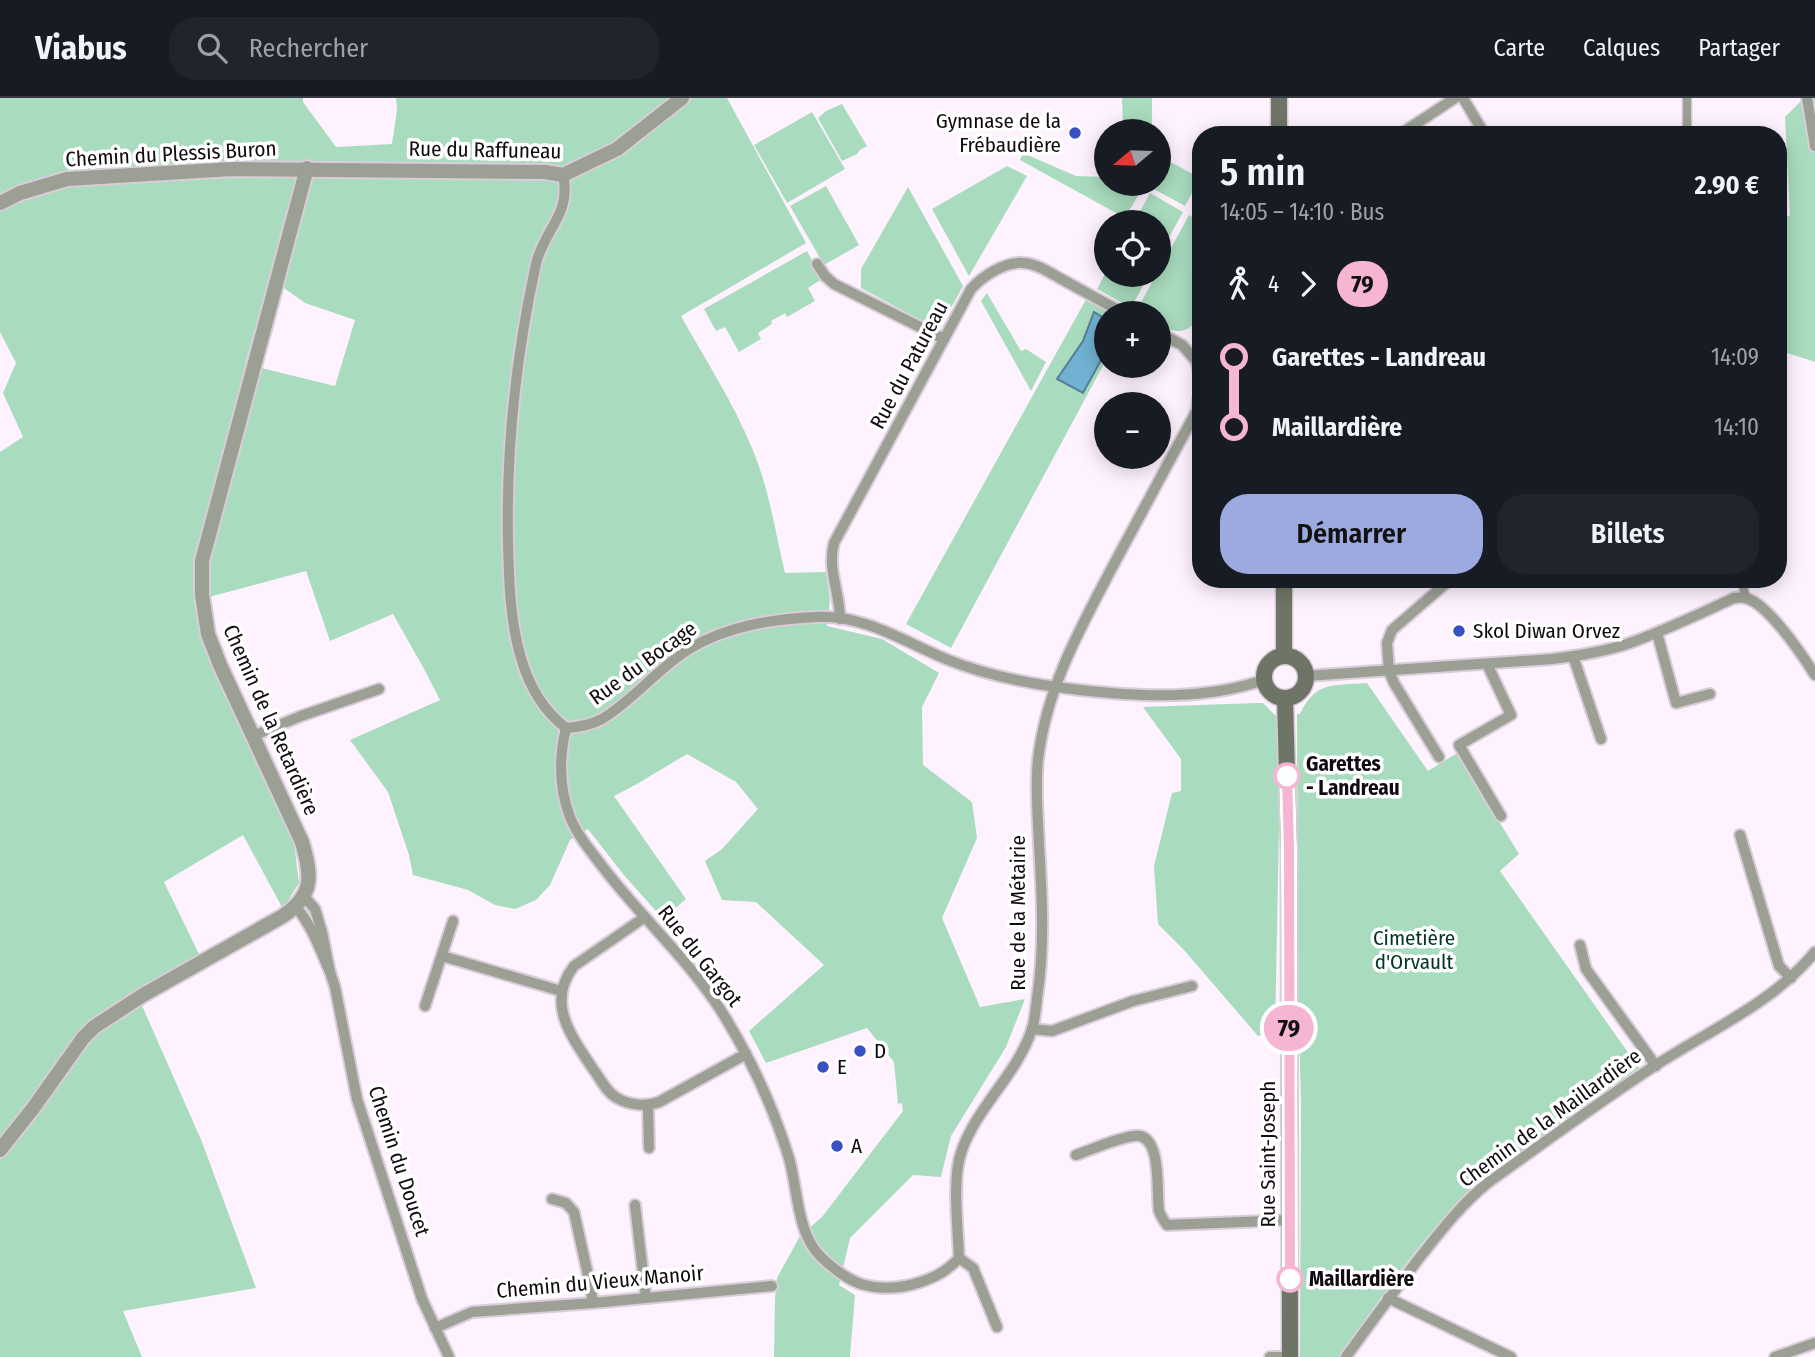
<!DOCTYPE html>
<html lang="fr">
<meta charset="utf-8">
<style>
body{margin:0;font-family:"Fira Sans Condensed",sans-serif;background:#20242c;color:#f1f3f6;height:100vh;display:flex;flex-direction:column;font-size:26px;white-space:nowrap}
*{box-sizing:border-box;margin:0}
p{font-size:23px;color:#9ea1a6}
.icon{flex:none;width:38px;height:38px;fill:none;stroke:currentColor;stroke-width:2;stroke-linecap:round;stroke-linejoin:round}
.map{position:relative;flex:1;overflow:hidden}
.panel{position:absolute;left:1192px;top:28px;width:595px;height:462px;display:flex;flex-direction:column;background:#171b24;border-radius:28px;box-shadow:0 4px 18px #0003}
.panel>*{flex:none}
.badge{padding:0 14px;border-radius:23px;font-size:24px;line-height:46px}
.needle{width:46px;rotate:251deg}
.fabs{position:absolute;left:1094px;top:21px;display:grid;gap:14px}
.fabs a{display:grid;place-items:center;width:77px;height:77px;border-radius:50%;background:#171b24;box-shadow:0 4px 18px #0003;font-size:35px}
.map>.badge{position:absolute;translate:-50% -50%;box-shadow:0 0 0 4px #fff}
.legs{display:flex;align-items:center;gap:10px;height:77px;padding:0 28px;font-size:23px}
.legs p{margin-inline-start:auto}
.headline{display:flex;align-items:center;justify-content:space-between;height:119px;padding:0 28px}
h1{font-size:38px;font-weight:600;line-height:52px}
.action{display:flex;gap:14px;margin-top:auto;padding:14px 28px}
.action a{flex:1;height:80px;border-radius:28px;background:#9daadf;color:#111;font-size:28px;font-weight:600;line-height:80px;text-align:center}
.action a+a{background:#20242c;color:#f1f3f6}
ul{padding:0 28px;list-style:none}
li{display:flex;align-items:center;gap:24px;height:70px;font-size:26px}
li i{display:grid;place-items:center;width:10px;height:100%;margin:0 9px;background:currentColor}
li i::after{content:'';width:18px;height:18px;margin:-9px;border:5px solid;border-radius:50%;background:#171b24}
li p{margin-inline-start:auto}
li:first-child i{background:linear-gradient(#0000 50%,currentColor 0)}
li:last-child i{background:linear-gradient(currentColor 50%,#0000 0)}
header{display:flex;align-items:center;gap:42px;box-sizing:border-box;height:98px;padding:0 35px;background:#171b24;border-bottom:2px solid #363941}
header strong{font-size:33px}
nav{display:flex;gap:38px;margin-inline-start:auto;font-size:24px}
.search{width:490px;height:63px;background:#20242c;display:flex;align-items:center;gap:18px;box-sizing:border-box;padding:0 24px;border-radius:28px;color:#9ea1a6;font-size:26px}
.map>svg:first-child{display:block}
</style>
<header>
<strong>Viabus</strong>
<div class="search"><svg class="icon" aria-label="search" viewBox="0 0 24 24"><circle cx="10" cy="10" r="6"/><path d="M15 15l6 6"/></svg>Rechercher</div>
<nav><a>Carte</a><a>Calques</a><a>Partager</a></nav>
</header>
<div class="map">
<svg width="1815" height="1259" viewBox="0 0 1815 1259">
<rect width="100%" height="100%" fill="#fef2fe"/>
<g fill="#a9dcbe" fill-rule="evenodd">
<path d="M0 0H303V4L336 49 392 46 397 12 396 0H727L806 145 681 218C705 261 733 304 752 350 769 390 775 433 785 475L826 474 830 502 827 528 882 541 939 575 922 609 923 667 972 704 977 740 942 820 980 909 1025 901 1006 949 951 1038 941 1079 913 1077 850 1140 839 1187 855 1197 850 1259H774L775 1200 777 1180 800 1138 822 1119 903 1013 902 1005 898 1006 894 964 867 930 766 965 749 933 824 867 756 804 722 802 705 763 722 751 758 711 736 684 687 656 637 686 614 698 686 801 663 821 623 776 588 731 570 742 550 787 536 802 515 811 495 807 468 792 413 777 409 757 388 694 350 642 440 602 423 569 393 516 330 543 306 473 194 503 201 535 294 745 299 785 283 811 243 737 164 784 200 858 137 896 202 1044 256 1190 123 1213 142 1259H0V354L23 339 3 295 16 265 0 234ZM268 186 284 190 305 205 355 222 335 288 245 266Z"/>
<polygon points="1122,0 1152,0 1152,33 1123,33"/>
<polygon points="1804,0 1815,0 1815,264 1778,252 1778,119 1790,118 1785,19"/>
<polygon points="842,6 867,48 860,52 857,56 842,63 818,20 826,13"/>
<polygon points="812,14 845,71 787,105 754,47"/>
<polygon points="1023,55 1076,78 1106,79 1106,86 1145,86 1125,120 1020,62"/>
<polygon points="1167,62 1200,80 1185,108 1152,90 1154,86 1158,86 1159,77"/>
<polygon points="1007,68 1027,78 969,178 932,111"/>
<polygon points="826,88 859,147 824,167 790,108"/>
<polygon points="908,89 963,188 939,232 861,190 861,171"/>
<polygon points="1150,95 1183,114 1162,152 1159,149 1158,124 1134,124"/>
<path d="M1189 117 1200 123V217C1189 236 1177 237 1159 226L1158 215H1140L1136 213 1156 177H1158L1159 172Z"/>
<polygon points="807,153 822,181 808,190 815,203 787,219 785,215 771,223 772,226 758,235 761,241 739,254 725,229 716,233 704,211"/>
<polygon points="1106,174 1106,177 1149,177 1131,210 1097,191"/>
<polygon points="987,195 1021,253 1026,251 1046,264 1031,293 981,203"/>
<polygon points="1089,196 1124,215 1106,215 1106,262 951,550 906,526"/>
<path d="M1367 585 1428 673 1457 655 1519 756 1500 773 1639 970 1482 1080C1426 1133 1383 1196 1339 1259H1300L1301 1006 1298 894 1297 616H1300C1316 582 1334 588 1367 585Z"/>
<polygon points="1256,605 1263,605 1278,620 1279,729 1275,934 1258,938 1184,852 1158,826 1154,768 1172,695 1181,693 1181,661 1143,609"/>
</g>
<polygon fill="#71b1d2" stroke="#547f98" stroke-width="2" points="1094,214 1106,221 1106,253 1083,295 1057,281 1083,243"/>
<g fill="none" stroke-linecap="round" stroke-linejoin="round">
<defs>
<g id="pedestrian">
<polyline points="1687,0 1687,37"/>
<polyline points="1741,481 1746,500"/>
</g>
<g id="minor">
<polyline points="1463,0 1485,37"/>
<polyline points="1807,0 1815,48"/>
<polyline points="1399,37 1455,0"/>
<path d="M563 77C572 116 544 131 536 166 516 257 506 351 508 445 509 483 510 523 521 560 529 588 544 613 566 630 579 629 591 627 602 621 634 602 657 571 689 551 727 528 772 521 816 519 863 516 905 544 946 561 990 579 1034 587 1080 592 1143 599 1204 602 1264 582"/>
<polyline points="817,166 825,178 834,186 944,241"/>
<polyline points="1158,234 1182,247 1197,264 1200,281"/>
<path d="M840 521C840 495 827 471 834 445L971 191C983 178 1005 163 1024 165 1039 166 1053 177 1065 183 1085 194 1104 205 1124 215"/>
<polyline points="1657,535 1676,605 1710,596"/>
<polyline points="1573,558 1601,641"/>
<polyline points="1487,566 1511,617 1459,647 1501,718"/>
<path d="M1306 578 1552 561C1577 558 1603 554 1627 546 1664 533 1699 516 1734 500 1738 500 1741 499 1745 500 1767 504 1803 558 1815 577"/>
<path d="M566 630C559 659 559 690 570 719 577 737 590 752 602 768 639 817 686 859 720 911 749 957 773 1008 789 1060 797 1088 797 1128 815 1152 824 1164 846 1181 861 1186 893 1196 937 1185 959 1160 958 1131 952 1081 961 1055 976 1009 1017 977 1032 931 1035 922 1036 910 1037 900 1045 850 1042 797 1039 747 1038 719 1035 690 1038 662 1046 590 1081 529 1114 466 1142 415 1169 363 1197 312L1200 289"/>
<polyline points="253,638 301,618 379,591"/>
<polyline points="1439,659 1394,585 1389,573 1387,545 1392,532 1451,481"/>
<polyline points="1740,737 1779,868 1791,880"/>
<path d="M296 809C312 828 320 851 330 874L322 834 315 811 304 798"/>
<path d="M645 819 574 868C545 905 572 939 593 971 600 980 606 994 617 1000 629 1007 646 1009 659 1004L746 956"/>
<polyline points="1580,847 1586,871 1656,968"/>
<polyline points="442,858 561,893"/>
<polyline points="330,874 335,889 357,1001 422,1201 449,1259"/>
<polyline points="425,908 453,823"/>
<polyline points="1032,931 1052,933 1133,903 1192,888"/>
<polyline points="648,1008 649,1050"/>
<path d="M1076 1057C1093 1051 1117 1040 1134 1038 1163 1034 1156 1094 1159 1113 1161 1119 1164 1123 1167 1127L1289 1122"/>
<polyline points="552,1101 566,1105 574,1114 590,1186 593,1205"/>
<polyline points="635,1107 646,1200"/>
<polyline points="959,1160 973,1170 997,1229"/>
<polyline points="1388,1200 1511,1259"/>
<polyline points="435,1230 472,1214 593,1205 772,1188"/>
<polyline points="1270,1259 1285,1259"/>
<path d="M1346 1259C1369 1227 1393 1195 1417 1163 1440 1134 1461 1106 1490 1083 1545 1044 1599 1004 1656 967 1710 932 1773 905 1815 854"/>
<polyline points="1775,1259 1815,1245"/>
</g>
<g id="tertiary">
<polyline points="0,105 20,95 67,81 232,71 545,74 563,77 617,51 682,0"/>
<path d="M0 1052 34 1009 83 940 94 929 143 897 283 818C314 797 312 778 302 744L220 567 208 536 202 497V463L307 70"/>
</g>
<g id="secondary">
<polyline points="1279,0 1279,37"/>
<polyline points="1284,558 1284,481"/>
<circle cx="1285" cy="579" r="21"/>
<polyline points="1285,601 1289,750 1290,1259"/>
</g>
</defs>
<use href="#pedestrian" stroke="#d8cdd8" stroke-width="11"/>
<use href="#minor" stroke="#d8cdd8" stroke-width="14"/>
<use href="#tertiary" stroke="#d8cdd8" stroke-width="18"/>
<use href="#secondary" stroke="#d8cdd8" stroke-width="19"/>
<use href="#pedestrian" stroke="#9b9f94" stroke-width="8"/>
<use href="#minor" stroke="#9b9f94" stroke-width="10"/>
<use href="#tertiary" stroke="#9b9f94" stroke-width="14"/>
<use href="#secondary" stroke="#6f7566" stroke-width="16"/>
</g>
<g fill="none" stroke-linecap="round" stroke-linejoin="round">
<defs>
<polyline id="line-1" points="1287,678 1289,750 1290,1181"/>
</defs>
<use href="#line-1" stroke="#fff" stroke-width="16"/>
<use href="#line-1" stroke="#f5b5d3" stroke-width="10"/>
</g>
<g fill="#3751c3" stroke="#fff" stroke-width="2.5">
<circle cx="1075" cy="35" r="7"/>
<circle cx="1459" cy="533" r="7"/>
<circle cx="860" cy="953" r="7"/>
<circle cx="823" cy="969" r="7"/>
<circle cx="837" cy="1048" r="7"/>
</g>
<g fill="#fff" stroke="#f5b5d3" stroke-width="3.5">
<circle cx="1287" cy="678" r="12"/>
<circle cx="1290" cy="1181" r="12"/>
</g>
<g text-anchor="middle" stroke-width="7" stroke-linejoin="round" paint-order="stroke">
<g font-size="21" fill="#110a11" stroke="#fff" text-anchor="start">
<text x="1061" y="30" text-anchor="end">Gymnase de la<tspan x="1061" dy="24">Frébaudière</tspan></text>
<text x="1473" y="540">Skol Diwan Orvez</text>
<text x="874" y="960">D</text>
<text x="837" y="976">E</text>
<text x="851" y="1055">A</text>
</g>
<g font-size="21" fill="#110a11" stroke="#fff">
<text transform="translate(485 52) rotate(1)" y="7">Rue du Raffuneau</text>
<text transform="translate(171 56) rotate(-3)" y="7">Chemin du Plessis Buron</text>
<text transform="translate(909 267) rotate(-62)" y="7">Rue du Patureau</text>
<text transform="translate(643 565) rotate(-36)" y="7">Rue du Bocage</text>
<text transform="translate(271 622) rotate(66)" y="7">Chemin de la Retardière</text>
<text transform="translate(1018 815) rotate(-90)" y="7">Rue de la Métairie</text>
<text transform="translate(700 858) rotate(52)" y="7">Rue du Gargot</text>
<text transform="translate(1550 1020) rotate(-36)" y="7">Chemin de la Maillardière</text>
<text transform="translate(1268 1056) rotate(-90)" y="7">Rue Saint-Joseph</text>
<text transform="translate(399 1063) rotate(72)" y="7">Chemin du Doucet</text>
<text transform="translate(600 1184) rotate(-5)" y="7">Chemin du Vieux Manoir</text>
</g>
<g font-size="21" font-weight="bold" fill="#110a11" stroke="#fff" text-anchor="start">
<text x="1306" y="673">Garettes<tspan x="1306" dy="24">- Landreau</tspan></text>
<text x="1309" y="1188">Maillardière</text>
</g>
<g font-size="21" fill="#013620" stroke="#fff">
<text x="1414" y="847">Cimetière<tspan x="1414" dy="24">d'Orvault</tspan></text>
</g>
</g>
</svg>
<div class="fabs">
<a><svg class="needle" viewBox="-14 -14 28 28"><path d="M0-13l5 13h-10z" fill="#e53935"/><path d="M0 13l5-13h-10z" fill="#9ea1a6"/></svg></a>
<a><svg class="icon" aria-label="locate" viewBox="0 0 24 24"><circle cx="12" cy="12" r="6"/><path d="M12 2v4M12 18v4M2 12h4M18 12h4"/></svg></a>
<a>+</a>
<a>−</a>
</div>
<b class="badge" style="left:1289px;top:930px;background:#f5b5d3;color:#111">79</b>
<section class="panel">
<div class="headline"><div><h1>5 min</h1><p>14:05 – 14:10 · Bus</p></div><b>2.90 €</b></div>
<div class="legs"><svg class="icon" aria-label="walk" viewBox="0 0 24 24"><circle cx="13" cy="4" r="2"/><path d="M13 8l-2 6 4 7M11 14l-3 7M7 12l3-4h3l4 4"/></svg>4<svg class="icon" aria-label="forward" viewBox="0 0 24 24"><path d="M9 5l7 7-7 7"/></svg><b class="badge" style="background:#f5b5d3;color:#111">79</b></div>
<ul>
<li><i style="color:#f5b5d3"></i><b>Garettes - Landreau</b><p>14:09</p></li>
<li><i style="color:#f5b5d3"></i><b>Maillardière</b><p>14:10</p></li>
</ul>
<div class="action"><a>Démarrer</a><a>Billets</a></div>
</section>
</div>
